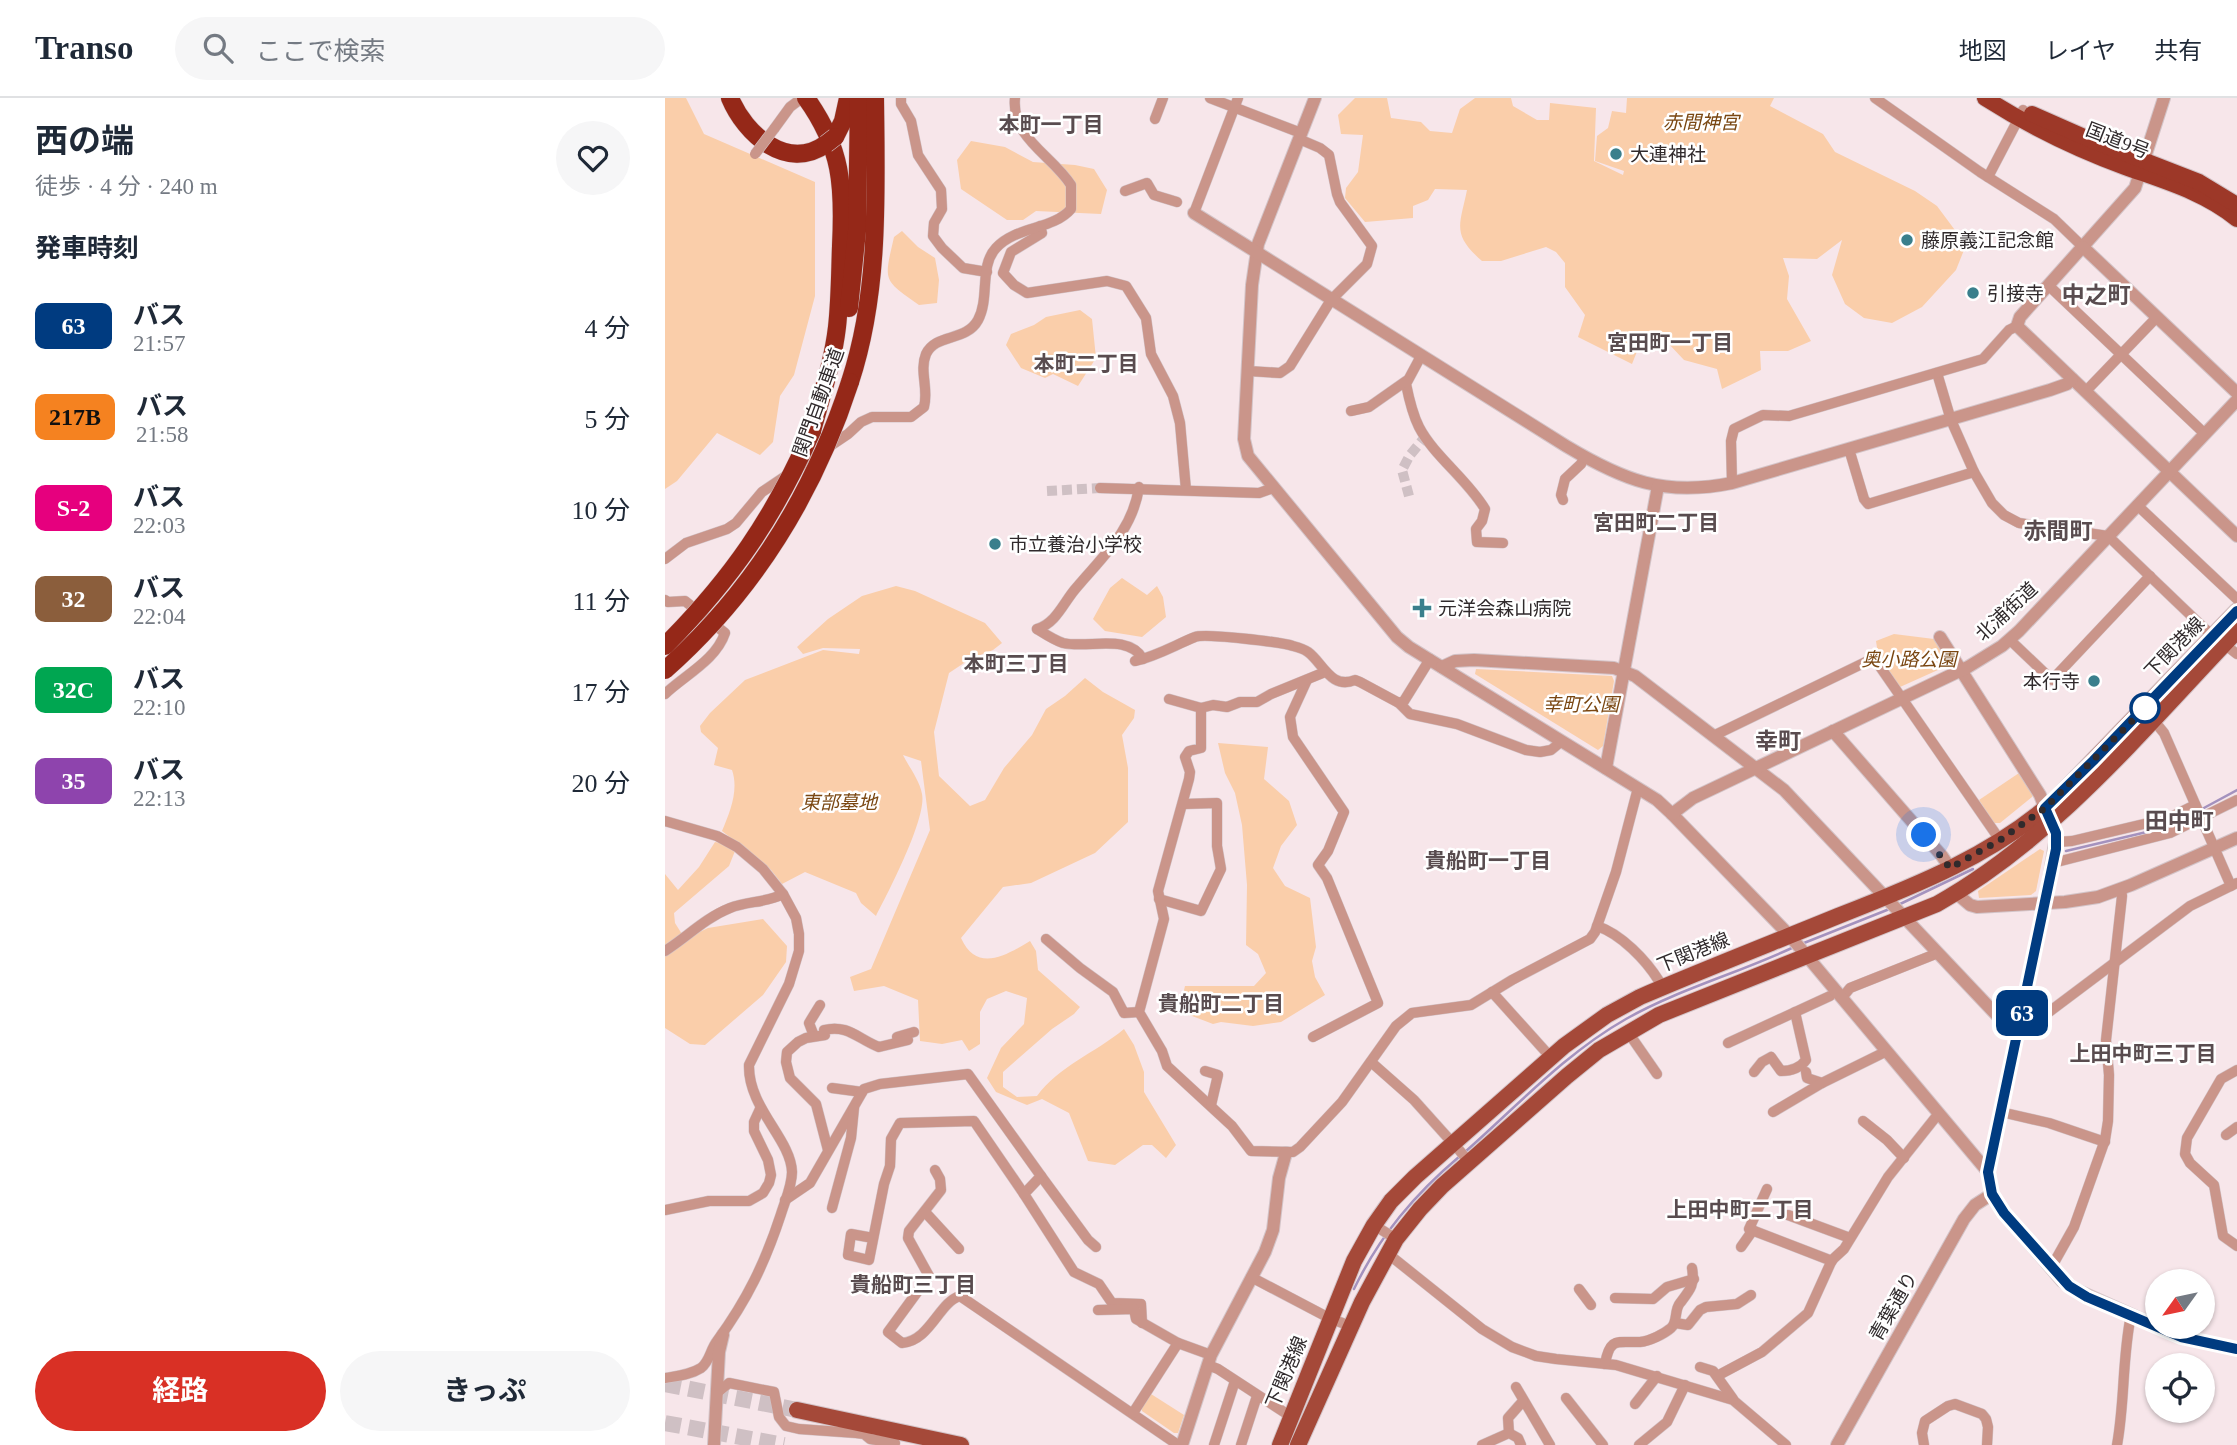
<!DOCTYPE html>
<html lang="ja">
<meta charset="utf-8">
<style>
body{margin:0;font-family:"Times New Roman","Noto Sans JP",serif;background:#f6f6f7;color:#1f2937;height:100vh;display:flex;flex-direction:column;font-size:26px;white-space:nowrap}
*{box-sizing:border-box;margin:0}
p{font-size:23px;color:#747a83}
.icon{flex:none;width:38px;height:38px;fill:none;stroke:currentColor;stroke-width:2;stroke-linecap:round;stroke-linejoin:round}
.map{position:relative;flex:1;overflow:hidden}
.drawer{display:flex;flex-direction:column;background:#fff;width:665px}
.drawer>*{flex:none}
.badge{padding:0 14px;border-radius:10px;font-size:24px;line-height:46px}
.needle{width:46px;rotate:237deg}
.controls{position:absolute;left:1480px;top:1171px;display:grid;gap:14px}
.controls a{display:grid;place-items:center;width:70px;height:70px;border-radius:50%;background:#fff;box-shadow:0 2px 5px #0004;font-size:35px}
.you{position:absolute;width:35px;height:35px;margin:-18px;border:5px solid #fff;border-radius:50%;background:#1a73e8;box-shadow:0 0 0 10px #1a73e833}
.map>.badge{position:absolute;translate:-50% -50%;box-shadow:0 0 0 4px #fff}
h2{padding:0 35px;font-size:26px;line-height:63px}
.round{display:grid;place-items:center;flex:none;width:74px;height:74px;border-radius:37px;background:#f6f6f7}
.headline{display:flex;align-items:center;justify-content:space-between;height:119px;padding:0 35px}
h1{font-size:33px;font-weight:700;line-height:52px}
.action{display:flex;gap:14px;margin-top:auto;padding:14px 35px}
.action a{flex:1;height:80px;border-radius:42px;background:#d93025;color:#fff;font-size:28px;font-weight:700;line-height:80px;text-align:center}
.action a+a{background:#f6f6f7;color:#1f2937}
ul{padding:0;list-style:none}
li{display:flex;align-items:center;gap:21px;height:91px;padding:0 35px}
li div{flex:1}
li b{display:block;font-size:26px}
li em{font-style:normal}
li .badge{min-width:77px;font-weight:700;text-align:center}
header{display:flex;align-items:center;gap:42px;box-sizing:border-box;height:98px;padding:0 35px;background:#fff;border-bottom:2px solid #e0e1e3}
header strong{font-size:33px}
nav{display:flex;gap:38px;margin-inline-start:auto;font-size:24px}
.search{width:490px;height:63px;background:#f6f6f7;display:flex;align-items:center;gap:18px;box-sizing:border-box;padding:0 24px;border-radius:38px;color:#747a83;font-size:26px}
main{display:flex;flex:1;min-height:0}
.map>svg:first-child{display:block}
</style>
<header>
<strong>Transo</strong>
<div class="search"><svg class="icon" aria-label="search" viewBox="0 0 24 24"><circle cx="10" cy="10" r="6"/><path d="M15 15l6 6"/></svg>ここで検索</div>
<nav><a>地図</a><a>レイヤ</a><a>共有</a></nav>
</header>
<main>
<section class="drawer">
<div class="headline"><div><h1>西の端</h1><p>徒歩 · 4 分 · 240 m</p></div><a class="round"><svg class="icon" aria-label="heart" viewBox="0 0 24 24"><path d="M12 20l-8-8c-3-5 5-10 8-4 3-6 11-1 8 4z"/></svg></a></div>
<h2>発車時刻</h2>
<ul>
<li><span class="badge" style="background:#003b80;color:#fff">63</span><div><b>バス</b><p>21:57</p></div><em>4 分</em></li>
<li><span class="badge" style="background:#f58220;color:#111">217B</span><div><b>バス</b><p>21:58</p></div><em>5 分</em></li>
<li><span class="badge" style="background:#e6007e;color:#fff">S-2</span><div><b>バス</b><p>22:03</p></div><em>10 分</em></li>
<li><span class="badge" style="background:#8b5e3c;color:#fff">32</span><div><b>バス</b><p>22:04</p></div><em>11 分</em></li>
<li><span class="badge" style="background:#00a651;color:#fff">32C</span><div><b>バス</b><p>22:10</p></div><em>17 分</em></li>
<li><span class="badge" style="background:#8e44ad;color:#fff">35</span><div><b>バス</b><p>22:13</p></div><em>20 分</em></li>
</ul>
<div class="action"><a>経路</a><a>きっぷ</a></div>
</section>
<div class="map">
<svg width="1572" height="1347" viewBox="0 0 1572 1347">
<rect width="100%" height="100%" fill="#f7e6ea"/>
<g fill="#faceaa">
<polygon points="0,0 21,0 39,36 150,84 150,198 129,277 115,298 108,344 95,357 52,335 12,383 0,391"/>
<path d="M690 0H722L726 20 756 24 765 33 787 35 795 11 810 0H846L848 8 872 22H884L885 5 931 10 929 63 958 77 959 73 930 63 932 38 943 30 947 13 961 15 962 0H1109L1105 8 1158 36 1170 54 1250 93 1272 108 1301 147 1291 172 1257 209 1227 225 1199 220 1180 206 1167 177 1177 142 1152 161 1118 160 1124 178 1122 201 1146 243 1123 253H1095L1096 272 1057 291 1052 271 1019 262 1002 244 988 240 975 246 967 266 913 239 920 217 900 189V165L891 154 881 149 836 163H817C786 136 795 127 802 92L770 91 763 102 748 108V120L700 124 680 100 681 90 693 74 698 37 676 36 673 17Z"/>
<polygon points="306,43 340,49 368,64 410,67 429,71 442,92 436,116 371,113 358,122 342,122 296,91 292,62"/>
<path d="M237 133 253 149 270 160 274 182 272 205 254 207C217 181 219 183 229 139Z"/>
<polygon points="415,212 427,221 431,260 413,288 388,276 380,280 356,270 341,247 346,236 369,227 381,219"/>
<polygon points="457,480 482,497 492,488 498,499 501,519 477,539 440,533 428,521 445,490"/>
<path d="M231 488 250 493 320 525 337 545 328 552 305 561 284 575 269 634 274 678 305 708 320 702 339 670 367 637 381 611 400 598 420 580 438 594 470 612 469 620 457 637 463 670V724L430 755 366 785 338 789 296 840C312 875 340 858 365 843L371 853 373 872 415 909 409 916 387 931 338 974V989L352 999 372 998C394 968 430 955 459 931L469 947 479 974V994L511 1047 501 1060 487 1047H478L450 1067 423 1063 404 1015 377 1001 362 1007 331 994 322 980 336 950 359 926 362 900 341 893 322 901 315 914V946L304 953 297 942 277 946 255 943 253 902 219 888 189 893 185 879 206 871 265 732 256 663 238 657C244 669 255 683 257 696 262 720 223 795 211 818L196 805 191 795 140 774 117 786 106 772 57 733C65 714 74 692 67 672L49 667 53 650 36 634 35 628 45 615 80 582 158 552 194 556 195 551 158 550 138 556 132 549 163 521 197 498Z"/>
<polygon points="1229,536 1269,541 1285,565 1284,567 1235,589 1213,556 1211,543"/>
<polygon points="811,571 947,578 949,583 938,648 933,652 810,576"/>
<polygon points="553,645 603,649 599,681 624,703 632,727 616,748 608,770 620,788 645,800 651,849 647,863 650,879 660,897 616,924 588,928 556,924 548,926 514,913 520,888 589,888 601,875 593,856 581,847 582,787 577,727 570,695 560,675"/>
<polygon points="1354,675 1369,696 1367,699 1335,725 1329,725 1314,702"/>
<polygon points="50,744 56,745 70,753 64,768 9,815 10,825 20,841 43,830 98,821 122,848 121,864 98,897 40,947 25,946 0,930 0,776 13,792 34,769"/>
<polygon points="1375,751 1379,753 1371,793 1366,797 1314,800 1313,793"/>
<polygon points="486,1296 519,1317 513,1335 509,1335 477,1313 477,1310"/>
</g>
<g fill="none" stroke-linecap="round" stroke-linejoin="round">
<g stroke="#a492be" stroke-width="2.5">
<polyline points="1537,711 1572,692"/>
<polyline points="1401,753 1503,729 1531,714"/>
<polyline points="1233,807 1308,771"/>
<polyline points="1139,845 1227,810"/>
<path d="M800 1054C852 1008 901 955 961 921 1014 891 1074 875 1129 849"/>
<path d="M689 1191C715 1137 750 1096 795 1058"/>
</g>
<g stroke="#cfc0c4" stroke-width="10" stroke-dasharray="10 5" stroke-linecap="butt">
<polyline points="382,393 435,390"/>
<polyline points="744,398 737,372 745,357 760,339"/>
</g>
<g stroke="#cfc0c4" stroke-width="16" stroke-dasharray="16 8" stroke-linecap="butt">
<polyline points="0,1286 132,1312"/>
<polyline points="0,1325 119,1347"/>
</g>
<defs>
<g id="minor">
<polyline points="236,0 236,6 246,23 253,57 276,92 277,111 269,125 268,138 277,150 298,170 322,174"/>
<polyline points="545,0 636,35"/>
<polyline points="1210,0 1315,74 1389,121 1418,149"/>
<polyline points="490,21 498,0"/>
<polyline points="109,31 125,9 137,0"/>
<polyline points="1323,79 1358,12"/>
<polyline points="460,93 482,85 489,97 512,104"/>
<polyline points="529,115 573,0"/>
<polyline points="375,128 377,135 346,154 338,175 349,187 362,195 442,183 461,188 481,220 486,256 508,298 515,325 521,392"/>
<polyline points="1383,187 1540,336"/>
<path d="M756 258 741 286C744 301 747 315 754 329 769 358 802 381 820 411L817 423 811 431 812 444 838 445"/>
<polyline points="583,273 615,275 625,268 666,202 702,166 707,148 675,104 672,96 664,57 655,50 634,41"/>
<polyline points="1272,275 1286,322 1309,374 1327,405 1339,417 1354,425 1443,438 1540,531 1572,556"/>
<polyline points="1420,294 1492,219"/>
<polyline points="686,313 704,309 741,283"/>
<polyline points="1184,351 1199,401 1203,406 1309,374"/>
<polyline points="1067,385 1066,343 1069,331 1098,317 1124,318 1318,261 1344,232 1352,228"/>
<polyline points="435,390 594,395 608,390"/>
<polyline points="898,402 896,397 900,381 916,366 919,359"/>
<polyline points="1472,407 1572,501"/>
<path d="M0 461 21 445 62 431 71 425 97 394 183 336 196 324 207 319H246L259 309C264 291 254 273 261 256 271 235 301 244 313 222 325 200 314 168 331 150 351 128 388 132 406 111V87C387 57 346 40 350 0"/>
<path d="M0 502 3 504 20 503 60 535C51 562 20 577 0 596"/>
<path d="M372 531C392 525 399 503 412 489 438 458 468 432 474 389"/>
<path d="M372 531C380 536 389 542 398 545 423 551 463 535 478 561"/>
<polyline points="1345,542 1387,582 1485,478"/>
<path d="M470 563C492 558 510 547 530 539 539 535 616 544 628 548 632 549 639 551 643 554 658 565 666 592 690 582L695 584 734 605 745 616 792 626 861 652 875 654 886 652 897 643"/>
<polyline points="642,582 625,619 628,639 679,714 663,753 653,767 662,780 713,905 648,939"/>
<polyline points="504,601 536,610 548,607 562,609 575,604 592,604 606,596 660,574"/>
<polyline points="734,605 739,603 765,561"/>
<polyline points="536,610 536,650 524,653 520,659 525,674 524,681 493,793 499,821 474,914 497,953 502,968 567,1028 586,1053 628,1054 635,1049 677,1004 731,928 747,915 806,907 847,882 925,841 930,834 951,774 973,690"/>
<polyline points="1486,619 1499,635 1566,788"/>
<polyline points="1048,638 1209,560 1337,745"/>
<path d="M0 723 52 738 72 749 98 771 118 796 131 820 134 836V853L124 886 84 967C83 1010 126 1041 127 1074 127 1088 120 1103 116 1116 100 1165 82 1202 52 1243 45 1252 45 1263 36 1270 25 1277 12 1278 0 1280"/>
<polyline points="1392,744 1407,743 1504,720 1530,707"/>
<polyline points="1388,765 1505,735 1572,702"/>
<polyline points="494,801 536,813 556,771 552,748 552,705 519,706"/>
<path d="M932 828C956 836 981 862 994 883"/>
<polyline points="381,841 415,870 448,894 459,915 474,914"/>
<path d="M0 853C22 839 40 820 65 810 82 803 101 805 118 796"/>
<polyline points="827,894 881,954"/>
<polyline points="1177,900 1185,890 1273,855"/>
<polyline points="1353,931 1368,926 1525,808 1572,785"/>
<polyline points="149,938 144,925 155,907"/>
<polyline points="232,939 249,934"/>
<polyline points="967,940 992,976"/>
<polyline points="1063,945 1165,898"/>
<polyline points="706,964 749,1002 784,1041"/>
<polyline points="1572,972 1556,981 1522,1040 1520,1056 1525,1065 1549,1087 1558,1138 1572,1148"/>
<polyline points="540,973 553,977 546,1007"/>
<path d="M1089 974 1097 964 1106 959 1116 973C1126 973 1135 970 1141 962L1130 914"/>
<polyline points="1141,974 1142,980 1157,985"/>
<polyline points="167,990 197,994"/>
<polyline points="1108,1014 1157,985 1222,953"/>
<polyline points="1336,1014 1384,1025 1440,1044"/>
<polyline points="1198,1023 1222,1042 1239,1060"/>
<polyline points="1561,1037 1572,1029"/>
<polyline points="789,1046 805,1065"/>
<path d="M163 1052 151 1006 125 980 121 964 122 954 133 944 141 940 160 937 159 932C183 926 193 941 214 949L243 942"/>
<path d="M270 1072 275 1081 276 1092 244 1133 243 1140 264 1178 223 1234 237 1245C265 1243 274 1204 295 1198L513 1347"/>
<polyline points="376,1078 423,1142 431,1149"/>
<polyline points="1102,1091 1084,1131 1167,1163"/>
<polyline points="120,1102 145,1085 199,991 215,986 303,976 376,1078 359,1096 409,1174 434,1186 447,1205 476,1206 477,1225"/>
<polyline points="167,1110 186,1040 189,1010"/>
<polyline points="0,1112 44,1103 84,1103 98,1095 104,1085 106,1077 103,1062 89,1033 89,1024 95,1011"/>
<polyline points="260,1114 294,1151"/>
<polyline points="1123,1117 1185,1140"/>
<polyline points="709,1127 731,1141"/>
<polyline points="208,1140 186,1136 183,1157 204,1162 219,1086 225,1068 226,1041 235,1025 309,1023 359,1096"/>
<polyline points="1076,1149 1088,1132"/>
<polyline points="722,1155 817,1231 847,1249 871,1258 891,1261 951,1267 1068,1302 1121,1347"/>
<polyline points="1386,1170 1409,1129 1440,1042 1443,1023 1444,977 1441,942 1457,798 1456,791"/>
<polyline points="586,1179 666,1221 686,1228"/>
<polyline points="914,1191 926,1207"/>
<polyline points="950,1200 988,1201 1002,1189 1029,1181"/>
<polyline points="433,1212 469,1211 471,1221 513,1245 546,1257"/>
<polyline points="1010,1225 1023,1227 1035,1212 1041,1209 1072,1206 1086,1197"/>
<path d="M940 1266C945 1238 953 1245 975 1244 985 1243 999 1236 1006 1230 1013 1224 1009 1212 1015 1205 1025 1192 1030 1187 1027 1170"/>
<polyline points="543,1267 553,1271 625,1318"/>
<polyline points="1035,1269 1048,1273 1068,1301"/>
<polyline points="1052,1278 1097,1254 1143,1215 1167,1162 1179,1151 1223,1079 1274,1015"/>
<polyline points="851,1289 885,1347"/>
<polyline points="52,1295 64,1285 109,1294 114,1319 121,1328 134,1331 191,1335 199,1336 205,1341 230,1345"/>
<polyline points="901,1300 938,1347"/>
<polyline points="970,1306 992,1278"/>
<polyline points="468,1315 513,1245"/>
<polyline points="844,1335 843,1320 858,1303"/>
<polyline points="549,1347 570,1283"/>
<polyline points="576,1347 592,1298"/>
<polyline points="817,1347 844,1335 853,1340 856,1347"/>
<polyline points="974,1347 1002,1324 1020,1287"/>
<polyline points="1259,1347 1257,1335 1260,1323 1283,1308 1290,1306 1317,1316 1321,1321 1323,1329 1322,1347"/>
<path d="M1452 1347C1460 1303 1457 1261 1466 1217"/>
</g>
<g id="tertiary">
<polyline points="650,0 593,146 587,187 579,341 583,358 732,539 744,549 992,702 1007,716 1125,838 1323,1074"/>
<polyline points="1499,0 1470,90 1355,219 1352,228 1572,438"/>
<path d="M529 115 901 348C958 382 999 399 1067 385L1385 292 1402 286 1407 281"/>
<polyline points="1418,149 1572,295"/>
<polyline points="1275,539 1375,697 1391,739 1380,805 1323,1074 1327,1096 1339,1115 1397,1183 1409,1191 1516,1239 1572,1251"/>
<polyline points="777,569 790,563 809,562 949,570 970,578 1119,692 1341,927 1353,931"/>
<polyline points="1168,633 1277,758 1285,770"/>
<polyline points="941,670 993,388"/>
<polyline points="1007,716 1028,700 1303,569 1337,548 1354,533 1572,302"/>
<polyline points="1291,795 1305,807 1312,809 1400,804 1433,799 1466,787 1572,740"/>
<polyline points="49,1347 54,1254 58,1237"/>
<polyline points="517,1347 546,1257 600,1154 608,1132 614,1080 621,1055"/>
<polyline points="1172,1347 1299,1121 1310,1107 1327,1096"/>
</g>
<g id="primary">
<polyline points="132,1312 296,1347"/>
<path d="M615 1347 689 1163 709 1127 726 1103 750 1079 899 948 942 917 975 899C1040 871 1107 845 1173 818 1250 788 1331 756 1393 699L1572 513"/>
<path d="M633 1347 697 1204 731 1141 755 1111 777 1088 902 978 934 952 994 917 1272 806C1390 740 1480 629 1572 533"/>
</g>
<g id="trunk">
<path d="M1320 0C1364 28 1411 51 1460 69 1499 83 1539 94 1572 121"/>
<polyline points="1367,16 1426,42 1534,84 1572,107"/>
</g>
<g id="motorway">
<path d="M65 0C80 36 122 74 161 46"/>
<path d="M141 0C177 50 179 88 176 148 175 175 175 202 172 229 168 264 156 299 147 333"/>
<polyline points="170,39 178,23 183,0"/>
<polyline points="184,210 192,133 194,0"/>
<path d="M185 284C215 193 211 95 210 0"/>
</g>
</defs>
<use href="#minor" stroke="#d3c4c8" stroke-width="11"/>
<use href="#tertiary" stroke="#d3c4c8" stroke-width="14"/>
<use href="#primary" stroke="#d3c4c8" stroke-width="18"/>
<use href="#trunk" stroke="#d3c4c8" stroke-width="18"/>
<use href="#motorway" stroke="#d3c4c8" stroke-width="19"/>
<use href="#minor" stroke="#ca958a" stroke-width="10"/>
<use href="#tertiary" stroke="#ca958a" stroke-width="12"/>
<use href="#primary" stroke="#a54939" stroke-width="16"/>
<use href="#trunk" stroke="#9d3828" stroke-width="16"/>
<use href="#motorway" stroke="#952818" stroke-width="18"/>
<defs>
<polyline id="minor-bridge" points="90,56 109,31"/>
<g id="motorway-bridge">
<polyline points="161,46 170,39"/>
<path d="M0 548C67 480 108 421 147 333"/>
<path d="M0 572C88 494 149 395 185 284"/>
</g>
</defs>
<use href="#minor-bridge" stroke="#d3c4c8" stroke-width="11" stroke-linecap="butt"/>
<use href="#motorway-bridge" stroke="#d3c4c8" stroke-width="19" stroke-linecap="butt"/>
<use href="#minor-bridge" stroke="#ca958a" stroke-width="10"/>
<use href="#motorway-bridge" stroke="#952818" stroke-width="18"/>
</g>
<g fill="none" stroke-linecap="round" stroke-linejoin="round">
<defs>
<polyline id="line" points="1572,513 1428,663 1380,710 1391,735 1391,751 1323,1074 1327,1096 1339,1115 1404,1188 1422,1199 1516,1239 1572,1251"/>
</defs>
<use href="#line" stroke="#fff" stroke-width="16"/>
<use href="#line" stroke="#003b80" stroke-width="10"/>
<polyline stroke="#302a2c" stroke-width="7" stroke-dasharray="0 12.6" points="1259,737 1285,770 1335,742 1380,710 1480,610"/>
</g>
<g fill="#3a7f8c" stroke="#fff" stroke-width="2.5">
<circle cx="951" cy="56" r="7"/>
<circle cx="1242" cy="142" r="7"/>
<circle cx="1308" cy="195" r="7"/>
<circle cx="330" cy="446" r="7"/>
<path d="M753.5 499.5h7v7h7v7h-7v7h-7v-7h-7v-7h7z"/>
<circle cx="1429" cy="583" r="7"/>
</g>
<circle fill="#fff" stroke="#003b80" stroke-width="3.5" cx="1480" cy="610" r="14"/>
<g text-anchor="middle" stroke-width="5" stroke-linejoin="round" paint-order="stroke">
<g font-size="19" font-style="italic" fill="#7a4712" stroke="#fff">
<text x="1036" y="31">赤間神宮</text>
<text x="1244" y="568">奥小路公園</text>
<text x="916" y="613">幸町公園</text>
<text x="174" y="711">東部墓地</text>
</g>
<g font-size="19" fill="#302a2c" stroke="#fff">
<text transform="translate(1453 42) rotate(21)" y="7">国道9号</text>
<text transform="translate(153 304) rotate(-70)" y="7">関門自動車道</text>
<text transform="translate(1341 513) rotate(-43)" y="7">北浦街道</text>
<text transform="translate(1509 549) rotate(-46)" y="7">下関港線</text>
<text transform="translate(1028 854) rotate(-22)" y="7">下関港線</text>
<text transform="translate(1228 1208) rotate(-60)" y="7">青葉通り</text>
<text transform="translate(621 1274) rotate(-67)" y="7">下関港線</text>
</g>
<g font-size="19" fill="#302a2c" stroke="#fff" text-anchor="start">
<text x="965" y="63">大連神社</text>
<text x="1256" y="149">藤原義江記念館</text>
<text x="1322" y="202">引接寺</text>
<text x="344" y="453">市立養治小学校</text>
<text x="773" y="517">元洋会森山病院</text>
<text x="1415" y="590" text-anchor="end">本行寺</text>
</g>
<g font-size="21" font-weight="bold" fill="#594c4f" stroke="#fff">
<text x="386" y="34">本町一丁目</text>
<text x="1005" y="252">宮田町一丁目</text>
<text x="421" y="273">本町二丁目</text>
<text x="991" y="432">宮田町二丁目</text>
<text x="351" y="573">本町三丁目</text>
<text x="823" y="770">貴船町一丁目</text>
<text x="556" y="913">貴船町二丁目</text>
<text x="1478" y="963">上田中町三丁目</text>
<text x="1075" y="1119">上田中町二丁目</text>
<text x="248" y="1194">貴船町三丁目</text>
</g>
<g font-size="23" font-weight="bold" fill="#594c4f" stroke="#fff">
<text x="1431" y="205">中之町</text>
<text x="1393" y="441">赤間町</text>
<text x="1113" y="651">幸町</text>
<text x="1514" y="731">田中町</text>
</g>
</g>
</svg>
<div class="controls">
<a><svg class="needle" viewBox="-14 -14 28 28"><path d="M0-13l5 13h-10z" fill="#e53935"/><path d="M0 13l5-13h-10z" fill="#747a83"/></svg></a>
<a><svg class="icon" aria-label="locate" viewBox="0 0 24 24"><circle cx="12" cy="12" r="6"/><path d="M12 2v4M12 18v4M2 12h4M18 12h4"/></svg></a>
</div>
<div class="you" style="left:1259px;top:737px"></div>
<b class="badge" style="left:1357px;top:915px;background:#003b80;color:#fff">63</b>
</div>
</main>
